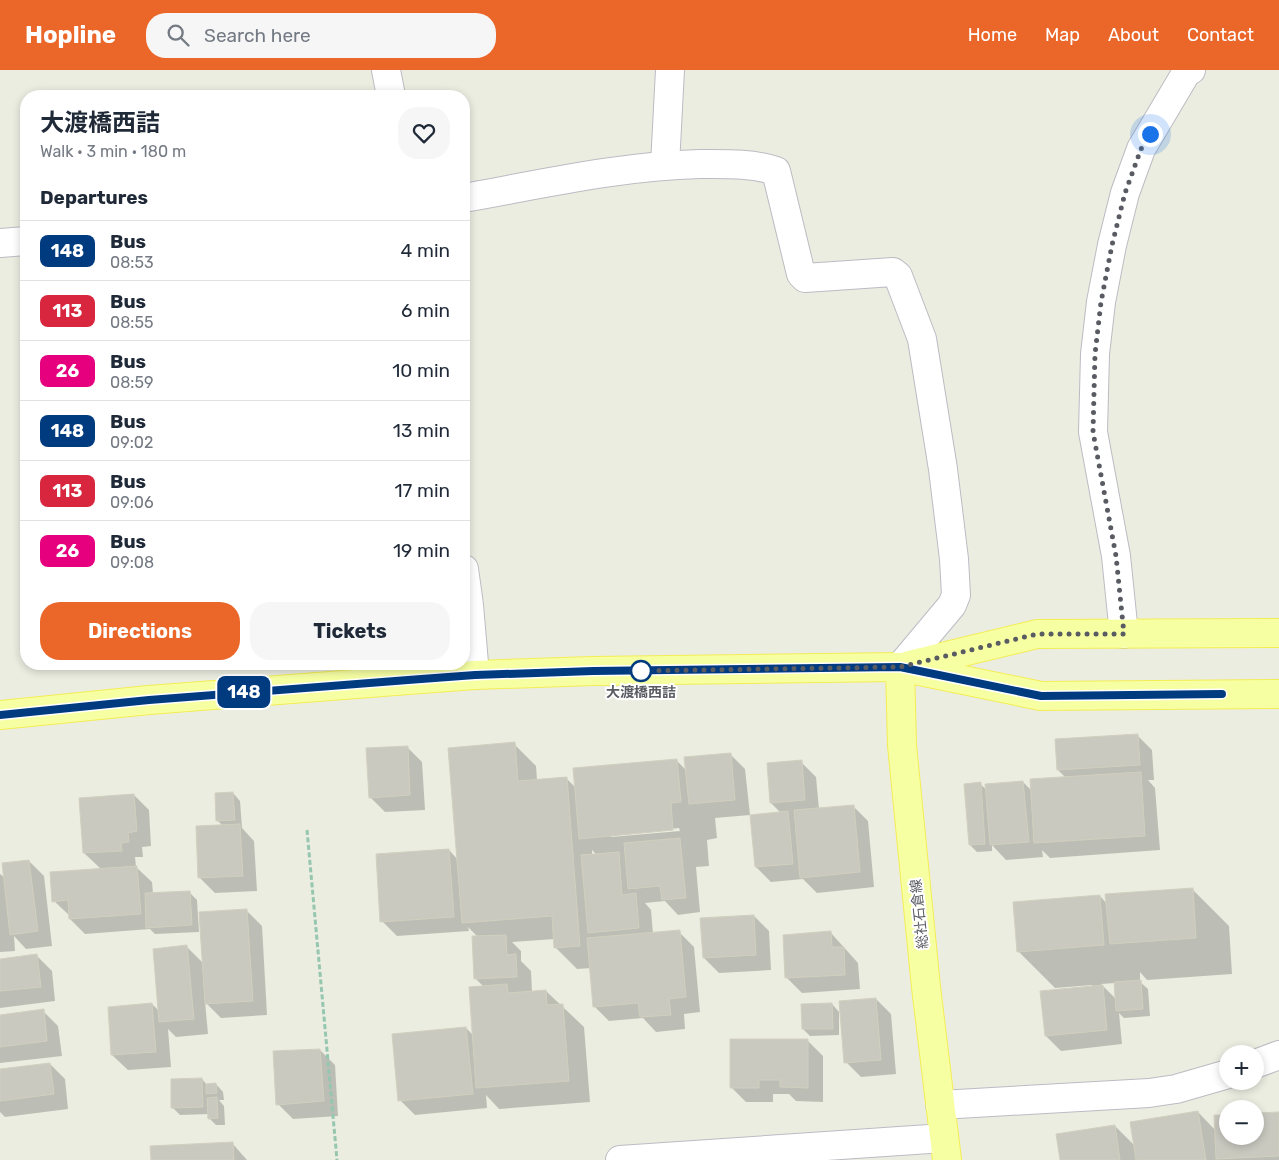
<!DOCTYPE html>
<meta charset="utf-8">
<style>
body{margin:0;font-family:Rubik,"Noto Sans JP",sans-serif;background:#f6f6f7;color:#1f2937;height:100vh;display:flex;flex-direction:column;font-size:19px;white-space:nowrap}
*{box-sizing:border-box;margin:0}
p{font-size:16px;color:#747a83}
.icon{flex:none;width:28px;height:28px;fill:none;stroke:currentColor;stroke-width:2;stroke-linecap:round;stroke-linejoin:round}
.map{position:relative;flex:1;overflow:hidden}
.panel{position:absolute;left:20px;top:20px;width:450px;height:580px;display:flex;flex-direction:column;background:#fff;border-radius:20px;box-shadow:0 2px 8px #0003}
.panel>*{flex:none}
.badge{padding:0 10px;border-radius:8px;font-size:18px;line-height:32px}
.tools{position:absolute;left:1219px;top:975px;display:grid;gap:10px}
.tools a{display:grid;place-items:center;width:45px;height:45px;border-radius:50%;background:#fff;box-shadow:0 2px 8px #0003;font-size:25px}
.you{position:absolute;width:25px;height:25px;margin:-12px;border:4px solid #fff;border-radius:50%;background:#1a73e8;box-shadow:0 0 0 8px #1a73e833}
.map>.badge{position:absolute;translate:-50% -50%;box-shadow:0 0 0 2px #fff}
h2{padding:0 20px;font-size:19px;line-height:45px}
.round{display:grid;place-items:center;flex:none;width:52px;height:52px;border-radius:20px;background:#f6f6f7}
.summary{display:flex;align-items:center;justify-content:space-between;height:85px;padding:0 20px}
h1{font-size:24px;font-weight:700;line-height:38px}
.cta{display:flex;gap:10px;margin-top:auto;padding:10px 20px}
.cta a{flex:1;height:58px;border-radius:20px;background:#eb6729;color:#fff;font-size:20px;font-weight:700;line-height:58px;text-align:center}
.cta a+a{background:#f6f6f7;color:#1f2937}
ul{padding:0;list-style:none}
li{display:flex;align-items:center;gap:15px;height:60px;padding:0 20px;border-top:1px solid #e0e1e3}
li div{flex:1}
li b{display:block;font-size:19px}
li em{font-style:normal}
li .badge{min-width:55px;font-weight:700;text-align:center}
header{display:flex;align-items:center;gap:30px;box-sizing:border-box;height:70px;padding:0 25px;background:#eb6729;color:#fff}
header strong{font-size:24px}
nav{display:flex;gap:28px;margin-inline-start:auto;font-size:18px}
.search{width:350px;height:45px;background:#f6f6f7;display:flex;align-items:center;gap:12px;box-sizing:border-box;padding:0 18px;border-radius:20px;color:#747a83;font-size:19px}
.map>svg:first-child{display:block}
</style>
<header>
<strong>Hopline</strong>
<div class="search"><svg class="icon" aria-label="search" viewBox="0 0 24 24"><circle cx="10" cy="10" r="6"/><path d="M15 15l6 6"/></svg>Search here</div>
<nav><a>Home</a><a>Map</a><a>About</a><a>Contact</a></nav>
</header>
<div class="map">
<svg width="1279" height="1090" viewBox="0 0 1279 1090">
<rect width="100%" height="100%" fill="#ecede1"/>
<g fill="#0003" fill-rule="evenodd">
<polygon points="1137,665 1152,680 1154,710 1148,710 1155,718 1160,780 1050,788 1042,780 1043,787 1006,790 992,775 992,781 977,782 970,775 980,714 987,720 1023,712 1032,721 1066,708 1058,700"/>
<path d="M514 674 536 696 537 710 566 708 576 718 676 690 687 701 730 684 745 699 750 745 715 748 717 768 707 770 709 796 696 797 700 842 678 845 665 831 645 833 651 840 653 864 679 862 694 877 700 942 684 944 685 959 656 962 643 948 609 951 594 936 591 898 577 899 555 877V869L512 872 521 881V891L531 901 532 922 546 921 584 957 590 1032 499 1039 486 1025 487 1038 415 1045 400 1030 466 958 474 966 484 917 475 908 478 867 468 857 469 861 397 866 382 851 449 780 458 790ZM679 758 680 761 611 767V765ZM592 780 597 785 592 786Z"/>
<polygon points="407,677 422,692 425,740 385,742 370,727"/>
<polygon points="801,692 816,707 819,739 853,736 868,751 874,817 817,823 803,809 771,812 756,797 781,743 771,733"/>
<polygon points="233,723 240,731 242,758 254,771 257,821 215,823 200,808 223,756 218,751"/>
<polygon points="134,725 149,740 151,776 142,777 143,787 135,787 136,797 152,812 153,824 189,822 197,830 199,862 155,864 150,859 85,864 70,849 70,846 54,831 101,799 84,783"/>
<polygon points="29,791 44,806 52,876 26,879 14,866 15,881 0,882 0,804 5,808"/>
<path d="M1192 819 1229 856 1232 904 1147 910 1140 902V912L1148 919 1150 946 1124 948 1119 943 1122 974 1061 981 1046 966 1092 917V915L1055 918 1018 881 1100 826 1107 834ZM1115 913 1116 929 1101 914Z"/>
<polygon points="247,841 262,856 267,945 221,948 205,932 208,964 176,967 168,959 171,997 128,1000 112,985 152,934 160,942 187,877 204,894"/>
<polygon points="754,846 769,861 771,900 719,903 704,888"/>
<polygon points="831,863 858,893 860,919 802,923 787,908"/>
<polygon points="37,886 52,901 55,931 0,938 0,890"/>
<polygon points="876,929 891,944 896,1004 861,1007 846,992"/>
<polygon points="832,934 839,942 839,965 810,966 803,959"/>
<polygon points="43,941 58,956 62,986 0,993 0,946"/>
<polygon points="808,971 823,986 823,1032 796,1031 789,1024 773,1024 773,1032 746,1032 731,1017"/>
<polygon points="320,980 335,995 338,1046 293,1049 278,1034"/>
<polygon points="50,994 65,1009 68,1039 5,1047 0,1042 0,1000"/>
<polygon points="202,1009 207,1015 216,1014 223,1022 224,1030 219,1030 224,1036 225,1055 216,1055 209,1048 209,1044 180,1045 172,1037"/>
<polygon points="1198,1042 1216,1061 1228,1066 1255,1066 1255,1045 1279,1043 1279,1090 1061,1090 1115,1056 1135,1076"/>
<polygon points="232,1073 247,1090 152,1090"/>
</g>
<g fill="#cac9c0" stroke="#d1d0bf">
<polygon points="1138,664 1140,695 1057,700 1055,669"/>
<polygon points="515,672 518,711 567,707 580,876 554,878 552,846 462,853 448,678"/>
<polygon points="408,676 410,725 369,728 366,678"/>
<polygon points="731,683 735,730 689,734 684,687"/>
<polygon points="677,689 681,732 671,733 673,760 579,769 573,698"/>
<polygon points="802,690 805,730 770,733 767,693"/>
<polygon points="1141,702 1145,766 1034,773 1030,709"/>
<polygon points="1023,711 1029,772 990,775 985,714"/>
<polygon points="981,712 985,774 969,775 964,714"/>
<polygon points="233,722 235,750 216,751 215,723"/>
<polygon points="134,724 137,761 128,763 129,772 121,773 122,781 83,783 79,728"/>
<polygon points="854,735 860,802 800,808 794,740"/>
<polygon points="788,741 793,794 755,797 750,745"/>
<polygon points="240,754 243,806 198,808 196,756"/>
<polygon points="680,768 686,828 662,830 660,816 628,819 624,773"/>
<polygon points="449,779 454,847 380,852 376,784"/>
<polygon points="619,782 622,825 636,823 639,858 588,863 581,785"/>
<polygon points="29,790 38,861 10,865 2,793"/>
<polygon points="137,796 141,844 69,849 68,830 52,832 50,802"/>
<polygon points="1193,818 1196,868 1110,874 1105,824"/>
<polygon points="190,821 192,855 146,858 145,823"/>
<polygon points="1100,825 1104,875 1017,882 1013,832"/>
<polygon points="247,839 253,931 205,934 199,842"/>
<polygon points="754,845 756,885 703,888 700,848"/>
<polygon points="680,860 686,927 669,929 671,945 640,947 638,933 593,937 587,868"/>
<polygon points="831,861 832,877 844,877 845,905 785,908 783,865"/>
<polygon points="506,865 507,885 516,884 517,907 474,909 472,866"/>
<polygon points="187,875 194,949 159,952 153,879"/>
<polygon points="37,884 41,917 0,921 0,889"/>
<polygon points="1141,910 1143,939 1116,941 1114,912"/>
<polygon points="507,914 508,923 546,920 547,935 563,934 569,1011 476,1018 469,917"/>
<polygon points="1103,915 1107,960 1045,966 1040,921"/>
<polygon points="876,928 881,990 844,993 839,931"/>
<polygon points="152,933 156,982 111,985 108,937"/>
<polygon points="832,933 833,959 802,959 801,934"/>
<polygon points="44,939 47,971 0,977 0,945"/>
<polygon points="466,957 473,1024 398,1031 392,964"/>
<polygon points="730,969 808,969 808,1018 780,1017 780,1010 759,1010 759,1018 730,1018"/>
<polygon points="320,979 324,1031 276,1035 273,981"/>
<polygon points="50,993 54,1024 0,1031 0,999"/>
<polygon points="202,1008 203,1037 171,1038 171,1009"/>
<polygon points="216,1013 217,1023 206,1024 206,1014"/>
<polygon points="217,1027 218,1048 208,1049 207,1028"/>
<polygon points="1198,1041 1206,1090 1136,1090 1130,1052"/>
<polygon points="1279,1042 1279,1086 1216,1089 1214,1045 1228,1045 1228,1066 1255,1066 1255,1043"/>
<polygon points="1115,1055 1120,1090 1060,1090 1056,1064"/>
<polygon points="233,1072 234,1090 151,1090 150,1076"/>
</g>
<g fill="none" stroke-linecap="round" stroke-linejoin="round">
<defs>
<g id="minor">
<polyline points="386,0 391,26"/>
<polyline points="665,95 670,0"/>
<path d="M464 128C542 114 620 96 700 94 725 94 752 93 776 101L801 204 805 208 893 202 898 206 922 269 943 399 954 489 956 525 952 535 900 597"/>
<polyline points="0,173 26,171"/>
<polyline points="464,499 469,535 475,605"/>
<polyline points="1124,564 1116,486 1093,362 1095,284 1101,232 1112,175 1125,123 1141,79 1186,3 1191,0"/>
<polyline points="1255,994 1279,985"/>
<polyline points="940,1035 1149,1023 1176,1019 1228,1004"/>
<polyline points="620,1090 944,1068"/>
</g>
<g id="major">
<polyline points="909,595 1037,564 1279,563"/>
<polyline points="900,597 902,675 926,917 947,1090"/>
<polyline points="0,645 149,630 408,610 475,605 593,601 900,597 1041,626 1279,624"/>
</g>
</defs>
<use href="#minor" stroke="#bbbcc3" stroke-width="30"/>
<use href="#major" stroke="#f3ed54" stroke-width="30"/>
<polyline stroke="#95c6af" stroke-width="3" stroke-dasharray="5 2.5" stroke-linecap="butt" points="307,760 337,1090"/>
<use href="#minor" stroke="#fff" stroke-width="28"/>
<use href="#major" stroke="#f7ffa3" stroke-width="28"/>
</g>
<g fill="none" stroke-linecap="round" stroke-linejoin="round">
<defs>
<polyline id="line" points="0,645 149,630 408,610 475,605 593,601 900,597 1041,626 1222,624"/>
</defs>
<use href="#line" stroke="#fff" stroke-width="11"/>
<use href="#line" stroke="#003b80" stroke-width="8"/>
<polyline stroke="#595b62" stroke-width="5" stroke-dasharray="0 9" points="641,601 632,601 900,597 1037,564 1124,564 1116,486 1093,362 1095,284 1101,232 1112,175 1125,123 1141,79 1150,64"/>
</g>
<circle fill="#fff" stroke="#003b80" stroke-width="2.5" cx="641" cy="601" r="10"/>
<g text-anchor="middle" stroke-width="4" stroke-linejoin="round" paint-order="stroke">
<g font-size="14" font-weight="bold" fill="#595b62" stroke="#fff">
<text x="641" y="627">大渡橋西詰</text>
</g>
<g font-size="14" fill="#595b62" stroke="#fff">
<text transform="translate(919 844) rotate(-96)" y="5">総社石倉線</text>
</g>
</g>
</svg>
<div class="tools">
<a>+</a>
<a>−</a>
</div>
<div class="you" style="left:1150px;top:64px"></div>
<b class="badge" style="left:244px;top:622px;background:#003b80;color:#fff">148</b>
<section class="panel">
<div class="summary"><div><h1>大渡橋西詰</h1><p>Walk · 3 min · 180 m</p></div><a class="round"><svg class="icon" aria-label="heart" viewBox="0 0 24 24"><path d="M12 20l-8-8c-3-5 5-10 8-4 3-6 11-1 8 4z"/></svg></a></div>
<h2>Departures</h2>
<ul>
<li><span class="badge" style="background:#003b80;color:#fff">148</span><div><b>Bus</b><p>08:53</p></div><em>4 min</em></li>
<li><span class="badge" style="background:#d7263d;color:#fff">113</span><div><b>Bus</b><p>08:55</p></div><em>6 min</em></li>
<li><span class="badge" style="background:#e6007e;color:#fff">26</span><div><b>Bus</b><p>08:59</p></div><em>10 min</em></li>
<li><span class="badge" style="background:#003b80;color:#fff">148</span><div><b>Bus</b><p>09:02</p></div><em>13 min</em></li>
<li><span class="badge" style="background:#d7263d;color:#fff">113</span><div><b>Bus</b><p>09:06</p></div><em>17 min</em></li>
<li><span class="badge" style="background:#e6007e;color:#fff">26</span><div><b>Bus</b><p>09:08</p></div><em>19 min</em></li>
</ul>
<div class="cta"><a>Directions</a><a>Tickets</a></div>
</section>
</div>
